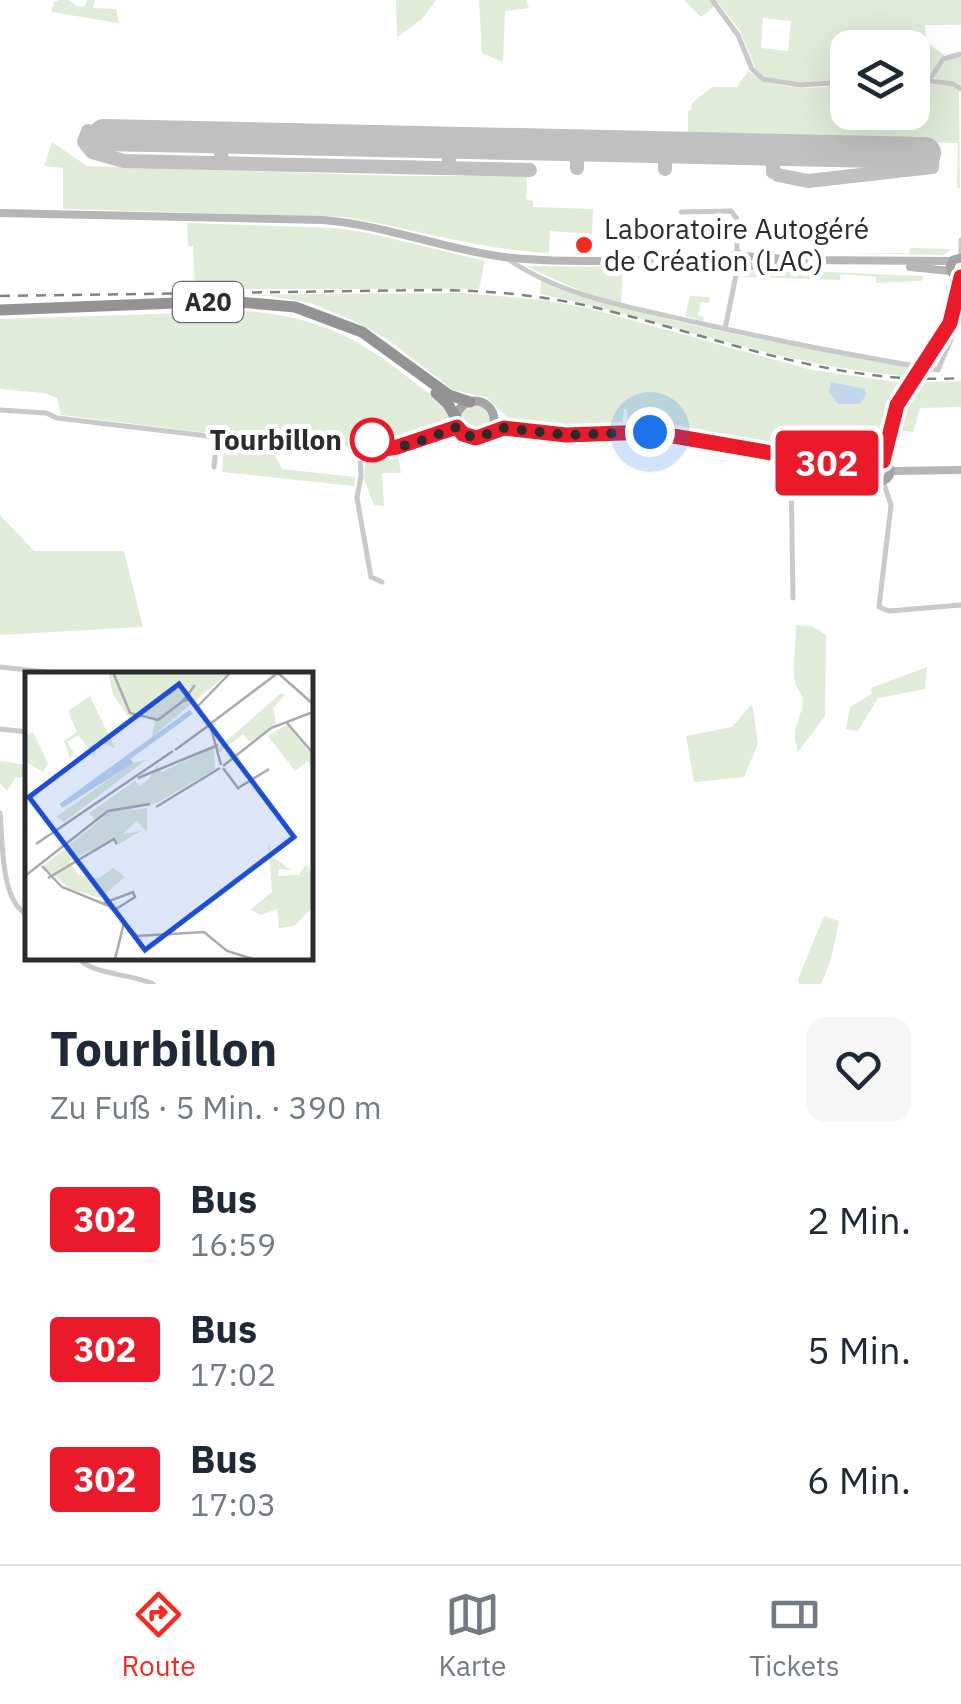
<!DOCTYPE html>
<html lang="de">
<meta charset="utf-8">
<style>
body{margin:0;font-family:"IBM Plex Sans",sans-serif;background:#f6f6f7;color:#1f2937;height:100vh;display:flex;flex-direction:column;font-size:38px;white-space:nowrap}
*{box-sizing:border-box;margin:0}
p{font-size:32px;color:#747a83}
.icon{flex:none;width:55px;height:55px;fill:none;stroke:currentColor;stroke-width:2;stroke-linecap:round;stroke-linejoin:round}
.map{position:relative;height:984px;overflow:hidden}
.panel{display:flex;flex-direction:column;background:#fff;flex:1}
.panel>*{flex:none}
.badge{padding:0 20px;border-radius:8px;font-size:35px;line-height:65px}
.controls{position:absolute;left:830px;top:30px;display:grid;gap:20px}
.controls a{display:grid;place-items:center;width:100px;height:100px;border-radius:20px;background:#fff;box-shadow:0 10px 40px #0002;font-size:50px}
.you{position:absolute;width:50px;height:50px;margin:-25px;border:8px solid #fff;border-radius:50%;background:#1a73e8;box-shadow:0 0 0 15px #1a73e833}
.map>.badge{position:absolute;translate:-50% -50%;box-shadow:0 0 0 5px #fff}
.round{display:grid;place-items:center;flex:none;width:105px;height:105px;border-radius:20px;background:#f6f6f7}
.head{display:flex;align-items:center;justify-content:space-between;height:170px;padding:0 50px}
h1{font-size:48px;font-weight:800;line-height:75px}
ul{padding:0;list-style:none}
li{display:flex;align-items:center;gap:30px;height:130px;padding:0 50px}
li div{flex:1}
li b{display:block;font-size:38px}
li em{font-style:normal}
li .badge{min-width:110px;font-weight:700;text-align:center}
.menu{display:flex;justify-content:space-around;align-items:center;height:140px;border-top:2px solid #e0e1e3;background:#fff;font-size:28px;color:#747a83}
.menu a{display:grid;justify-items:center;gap:5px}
.menu .on{color:#f32c1f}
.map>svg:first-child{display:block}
</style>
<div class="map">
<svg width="961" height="984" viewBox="0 0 961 984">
<rect width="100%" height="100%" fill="#fff"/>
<g fill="#e0ecd8" fill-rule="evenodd">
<polygon points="59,0 68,0 78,7 85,6 87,0 95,0 93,8 116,9 119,23 51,12 54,2"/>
<polygon points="396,0 436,0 422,19 397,37"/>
<polygon points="479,0 526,0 529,8 505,11 503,62 482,53"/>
<path d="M684 0H961V25H925L926 42 944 55 927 79H913L912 48H848L847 81 800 83 763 76 756 69 739 29 718 3 701 17ZM763 18 791 21 788 51 761 48Z"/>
<polygon points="961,56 961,85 936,80 934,77 946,59"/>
<path d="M748 71C785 93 806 88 847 85L848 112H912L913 83 951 86 959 90 960 188 957 187 958 143 688 136V111L691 110 692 103 712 87H737Z"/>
<path d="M52 142 87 166 405 176H527L526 199 533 201V207L593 209 592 234 550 231 549 253C479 250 412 228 344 217L63 209V168L44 166Z"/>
<polygon points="187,223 335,228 368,233 485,261 479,289 195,289 193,246 188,246"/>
<polygon points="910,248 952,249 943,255 846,253 909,253"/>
<polygon points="525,266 623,267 621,303 585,293"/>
<polygon points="757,269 924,276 921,281 876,283 876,277 841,274 840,280 743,277"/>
<path d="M541 281C661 325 788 344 913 368L908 376H903C778 365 663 320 540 294Z"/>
<polygon points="462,293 545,300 591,309 812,370 905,383 893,401 876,455 870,447 849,459 675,431 631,427 628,425 627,409 624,409 622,426 618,428 557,430 509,419 486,397 453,390 387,339 352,320 310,303 271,296 236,295"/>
<polygon points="690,296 710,297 709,303 701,302 698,315 704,317 703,321 685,316"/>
<path d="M244 311C319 316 361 339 419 386 434 397 452 406 451 426L388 446 366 433 357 437 354 447 267 441 282 469 355 477 354 486 222 472 225 435 61 415 57 398 44 393 0 389V319Z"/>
<polygon points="961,381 961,407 920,408 913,432 897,430 901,410 920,382"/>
<circle cx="474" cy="420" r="15"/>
<polygon points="397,451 401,473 382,473 384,506 374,505 364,480 365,455"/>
<polygon points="808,467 860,477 884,496 795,482 799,468"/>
<polygon points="0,515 34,551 124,551 143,627 0,635"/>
<path d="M796 625 812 626 826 635 825 716 798 752C788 721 806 717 802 697 801 693 796 686 795 683 792 665 796 643 796 625Z"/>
<polygon points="927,667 925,689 878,698 858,731 846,729 850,707 872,694 871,688"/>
<polygon points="752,704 758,744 744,777 694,782 686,736 732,727"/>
<polygon points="0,761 27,765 27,779 16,777 7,791 0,783"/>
<polygon points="824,916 839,921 831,959 821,984 799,984 798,979"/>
</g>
<polygon fill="#c2d7ed" points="831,382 865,389 866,395 860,404 838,404 829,392"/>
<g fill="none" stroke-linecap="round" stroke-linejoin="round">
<g stroke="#c0c0c0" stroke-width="14">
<polyline points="104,135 88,131 84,142 92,152 124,161 530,170"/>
<polyline points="577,146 577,168"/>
<polyline points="773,151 773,172"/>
<polyline points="221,163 222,138"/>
<polyline points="449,168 449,143"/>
<polyline points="665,169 665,148"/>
<polyline points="778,175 808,181 932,167 933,156 925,153"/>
</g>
<polyline stroke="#c0c0c0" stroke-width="32" points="104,135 925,153"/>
<g stroke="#c9c9c9" stroke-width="5">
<polyline points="712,0 738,35 752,69 763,79 800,85 848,82"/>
<polyline points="961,54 943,59 929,81 953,84 961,89"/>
<polyline points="912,81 929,81"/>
<polyline points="681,212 731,211 737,219 737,254"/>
<polyline points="961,257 961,240"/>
<path d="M509 260C563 296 628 307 690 321 772 340 855 356 938 370L960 318"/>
<polyline points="725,329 737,270"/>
<path d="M914 365C930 341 950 317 949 287"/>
<polyline points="0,410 46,413 57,418 217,437 214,467"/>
<polyline points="883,481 891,505 879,607 889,611 961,605"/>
<polyline points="382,582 371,577 357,498 361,476 360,450 402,446 457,427"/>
<polyline points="793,598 791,471 798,458"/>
<polyline points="0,667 66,674"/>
<polyline points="0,729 28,732"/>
<path d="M0 813C3 842 0 902 28 915"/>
<path d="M76 956C92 976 131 973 153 984"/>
</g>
<g stroke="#b6b6b6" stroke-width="8">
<path d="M0 213 323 220C385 225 443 249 504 257 574 265 648 258 719 261L732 257"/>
<circle cx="738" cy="262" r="8"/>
<polyline points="743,256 798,260 952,261"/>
<polyline points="745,266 801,265"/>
<polyline points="910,267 951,271"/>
<polyline points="890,471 961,470"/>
</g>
<g stroke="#a4a4a4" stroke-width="9">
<polyline points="961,258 953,260 950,267 953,274 961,277"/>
<polyline points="927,361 949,323 959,277"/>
<circle cx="475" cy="420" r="19"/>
<polyline points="488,433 504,429 566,435 650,432 870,470"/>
<circle cx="880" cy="471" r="10"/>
<polyline points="883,461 899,402"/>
</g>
<g stroke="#939393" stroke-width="11">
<polyline points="0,310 227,301 295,307 362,332 449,395 470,402"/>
<polyline points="436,393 448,404 456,418"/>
</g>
<path stroke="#818181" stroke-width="2.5" stroke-dasharray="10 8" stroke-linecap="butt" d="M0 296 433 290C486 290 540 295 593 307 716 336 833 386 961 378"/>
<polyline stroke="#a4a4a4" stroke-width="9" points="899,402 927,361"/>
</g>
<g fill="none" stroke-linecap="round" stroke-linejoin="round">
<defs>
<polyline id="line" points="360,450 359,443 365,438 384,449 397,447 457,427 463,434 476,438 504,428 566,435 650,432 870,470 874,462 883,461 897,405 950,323 961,277"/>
</defs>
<use href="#line" stroke="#fff" stroke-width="22"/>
<use href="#line" stroke="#ea1a2a" stroke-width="15"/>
<polyline stroke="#2c2c2c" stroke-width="10" stroke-dasharray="0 18" points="372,440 384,449 413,444 457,427 463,434 476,438 504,428 566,435 650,432"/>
</g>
<circle fill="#f32c1f" stroke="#fff" stroke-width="4" cx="584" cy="245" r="10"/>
<circle fill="#fff" stroke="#ea1a2a" stroke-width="5" cx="372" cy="440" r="20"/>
<g text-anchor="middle" stroke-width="10" stroke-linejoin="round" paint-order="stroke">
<rect fill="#fff" stroke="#6b6b6b" stroke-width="2.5" x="173" y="282" width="70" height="40" rx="8"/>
<g font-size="25" font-weight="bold" fill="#2c2c2c">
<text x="208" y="311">A20</text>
</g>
<g font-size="28" fill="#2c2c2c" stroke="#fff" text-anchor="start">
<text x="604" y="239">Laboratoire Autogéré<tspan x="604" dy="32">de Création (LAC)</tspan></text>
</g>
<g font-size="28" font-weight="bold" fill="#2c2c2c" stroke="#fff" text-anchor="end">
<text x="342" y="450">Tourbillon</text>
</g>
</g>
<g transform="translate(25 672)">
<rect width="288" height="288" fill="#fff"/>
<path d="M83 0H199L201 3 127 65 130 47 103 44 88 23ZM256 21 260 23 248 36 251 52 225 70 218 62 195 80 192 77ZM65 24 90 76 72 69 70 84 53 63 42 70 49 81 45 86 39 69 52 60 43 39ZM262 52 287 81V94L283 89 270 99 243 64ZM8 60 23 91 18 100 3 91 0 96V64ZM189 75 190 97 132 131 69 147 64 141 110 109 114 114 123 108 132 93 137 100ZM121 88 39 150 31 145 107 91ZM122 136V160L112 149 98 162 116 159 94 172 91 166 44 189 53 203 74 206 88 196 100 205 75 226 45 217 18 194 83 142ZM243 170 248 185 266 198 253 197V204L274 203 281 192 287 201V236L269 254 254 256 252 237 236 243 225 238 247 220Z" fill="#e0ecd8"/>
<path fill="none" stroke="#c2d7ed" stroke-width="5" d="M36 134 107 89M36 134 166 40"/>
<path fill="none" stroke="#ababab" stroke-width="2.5" d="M88 0 105 41 133 48 158 29M253 1 288 32M170 13 158 29 166 27 184 52M173 34 206 0M262 51 288 81M185 52 254 0M186 56 196 93M150 78 183 54M198 94 246 56 288 40M198 96 213 116 244 97M113 106 193 73M131 135 195 96M11 172 148 79M17 194 37 215 84 234 112 264 179 260 202 279 228 287M0 204 83 139 125 132M23 206 89 167 92 172M79 231 108 220 110 225 88 239M90 287 99 251"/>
<path fill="#1d4ed8" fill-opacity="0.15" stroke="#1d4ed8" stroke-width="5" d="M154 12 269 165 120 278 4 125Z"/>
<rect width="288" height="288" fill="none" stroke="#2c2c2c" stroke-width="5"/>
</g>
</svg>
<div class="controls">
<a><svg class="icon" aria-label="layers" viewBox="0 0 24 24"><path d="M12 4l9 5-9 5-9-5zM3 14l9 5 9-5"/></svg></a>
</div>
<div class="you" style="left:650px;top:432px"></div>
<b class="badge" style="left:827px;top:463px;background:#ea1a2a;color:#fff">302</b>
</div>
<section class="panel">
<div class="head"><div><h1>Tourbillon</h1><p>Zu Fuß · 5 Min. · 390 m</p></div><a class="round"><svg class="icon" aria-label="heart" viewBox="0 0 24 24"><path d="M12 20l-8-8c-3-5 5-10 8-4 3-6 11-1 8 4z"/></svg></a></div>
<ul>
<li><span class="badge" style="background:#ea1a2a;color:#fff">302</span><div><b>Bus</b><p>16:59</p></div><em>2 Min.</em></li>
<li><span class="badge" style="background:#ea1a2a;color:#fff">302</span><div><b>Bus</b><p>17:02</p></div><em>5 Min.</em></li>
<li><span class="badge" style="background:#ea1a2a;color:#fff">302</span><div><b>Bus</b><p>17:03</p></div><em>6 Min.</em></li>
</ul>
</section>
<nav class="menu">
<a class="on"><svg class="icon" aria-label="directions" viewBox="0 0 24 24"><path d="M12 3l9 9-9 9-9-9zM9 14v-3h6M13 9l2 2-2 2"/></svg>Route</a>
<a><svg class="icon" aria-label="map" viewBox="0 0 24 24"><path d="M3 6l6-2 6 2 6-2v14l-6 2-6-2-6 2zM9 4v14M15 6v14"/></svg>Karte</a>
<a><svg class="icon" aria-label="tickets" viewBox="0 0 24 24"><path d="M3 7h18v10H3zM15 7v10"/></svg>Tickets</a>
</nav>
